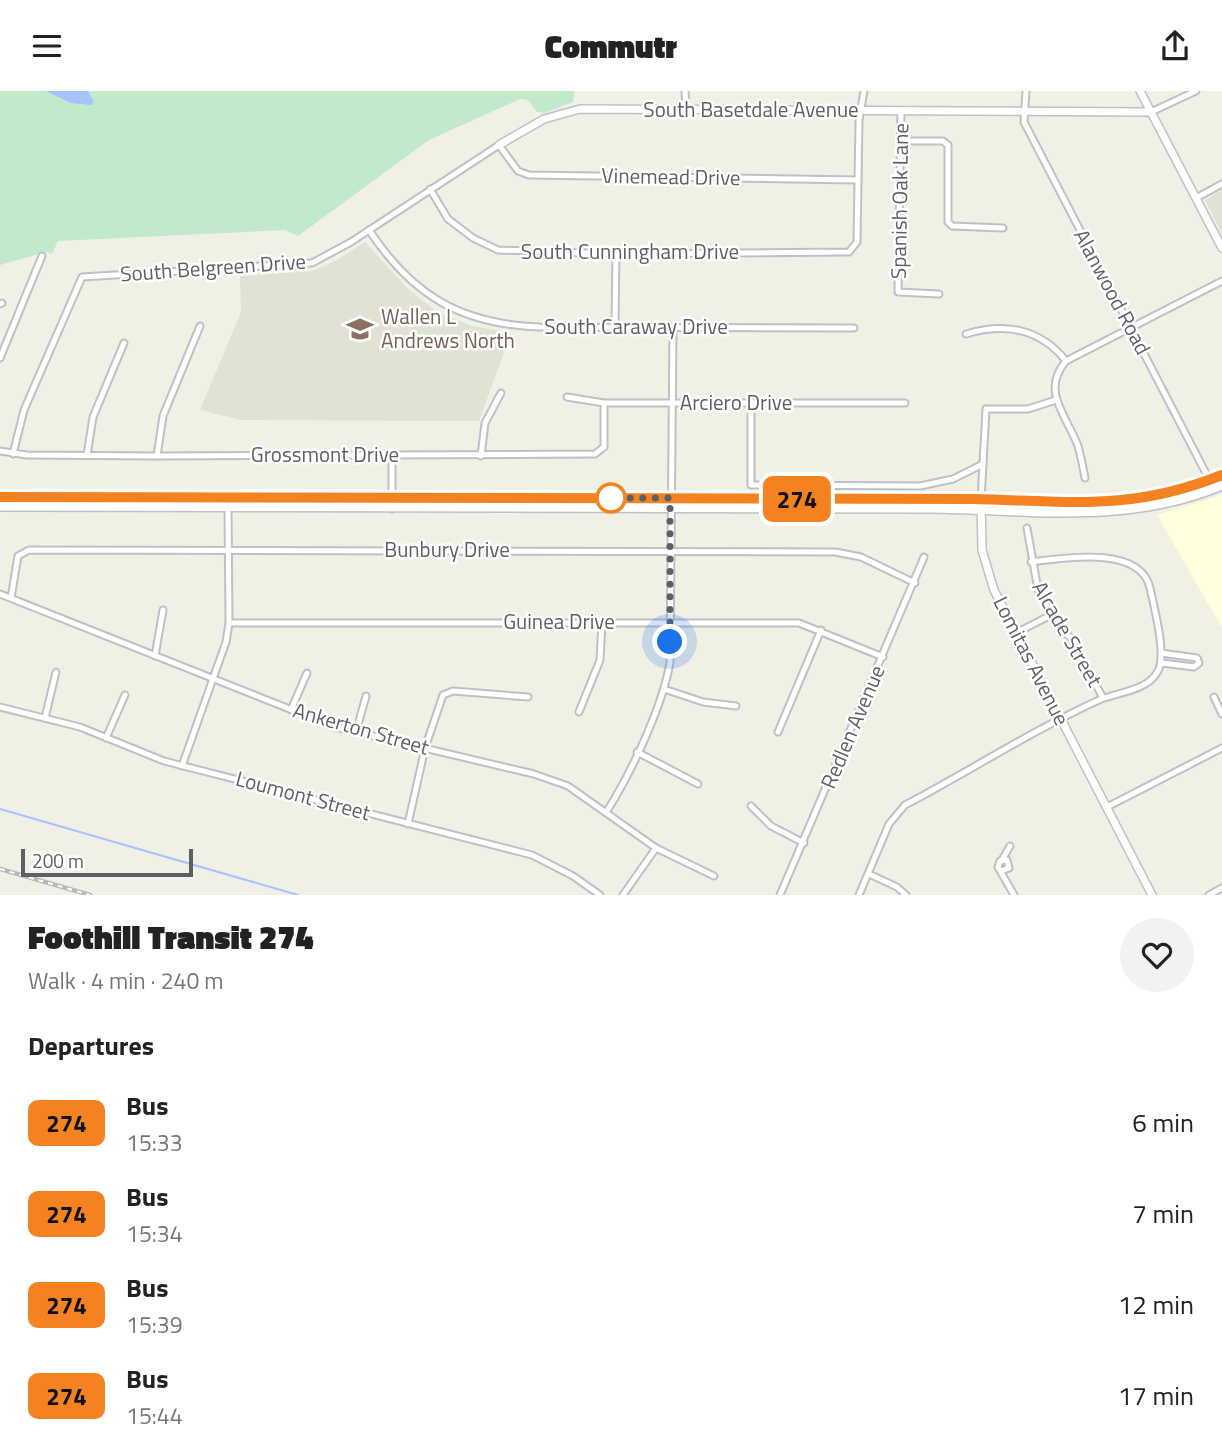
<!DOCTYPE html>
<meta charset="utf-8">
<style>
body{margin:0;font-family:"Titillium Web",sans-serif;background:#f2f2f2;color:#222;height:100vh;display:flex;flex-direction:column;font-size:26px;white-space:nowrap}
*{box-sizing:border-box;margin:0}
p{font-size:23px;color:#767676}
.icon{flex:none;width:38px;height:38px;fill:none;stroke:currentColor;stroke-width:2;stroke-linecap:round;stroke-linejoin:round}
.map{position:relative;height:804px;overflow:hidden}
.drawer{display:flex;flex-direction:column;background:#fff;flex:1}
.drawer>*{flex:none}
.badge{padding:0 14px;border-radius:10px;font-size:24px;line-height:46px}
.scale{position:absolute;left:21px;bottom:18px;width:172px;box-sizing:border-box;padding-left:7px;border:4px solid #5d5f67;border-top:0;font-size:19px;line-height:24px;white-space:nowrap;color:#5d5f67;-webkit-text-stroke:5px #fff;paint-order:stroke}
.you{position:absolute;width:35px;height:35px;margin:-18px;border:5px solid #fff;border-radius:50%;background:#1a73e8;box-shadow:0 0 0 10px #1a73e833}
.map>.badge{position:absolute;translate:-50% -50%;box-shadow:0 0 0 4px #fff}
h2{padding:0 28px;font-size:26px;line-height:63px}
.round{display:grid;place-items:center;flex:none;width:74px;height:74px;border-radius:37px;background:#f2f2f2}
.headline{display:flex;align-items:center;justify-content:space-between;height:119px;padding:0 28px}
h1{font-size:33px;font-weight:800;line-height:52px}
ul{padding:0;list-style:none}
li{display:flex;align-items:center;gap:21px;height:91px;padding:0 28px}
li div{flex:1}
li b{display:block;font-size:26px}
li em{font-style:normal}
li .badge{min-width:77px;font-weight:700;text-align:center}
header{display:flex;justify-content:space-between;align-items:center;height:91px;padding:0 28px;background:#fff;font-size:32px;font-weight:800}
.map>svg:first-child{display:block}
</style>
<header><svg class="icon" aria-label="menu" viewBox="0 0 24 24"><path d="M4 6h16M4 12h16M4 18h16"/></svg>Commutr<svg class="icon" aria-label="share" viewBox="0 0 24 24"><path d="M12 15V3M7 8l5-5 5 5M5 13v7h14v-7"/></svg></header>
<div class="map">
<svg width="1222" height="804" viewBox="0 0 1222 804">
<rect width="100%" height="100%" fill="#f0f0e5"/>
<polygon fill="#feffdb" points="1222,404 1222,537 1157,424"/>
<g fill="#e1e1d4">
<polygon points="1222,99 1222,143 1205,109"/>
<polygon points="365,151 407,197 436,220 472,235 511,242 479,330 241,329 200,319 241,221 240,185 312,180 335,170"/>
</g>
<polygon fill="#c0eaca" points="0,0 574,0 573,11 545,22 537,21 528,9 520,8 429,49 298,145 285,139 58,150 52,163 46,161 0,174"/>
<polygon fill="#a6c2ff" points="46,0 88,0 94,11 91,14 71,12"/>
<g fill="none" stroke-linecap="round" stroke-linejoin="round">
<polyline stroke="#a6c2ff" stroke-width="2" points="0,718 298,804"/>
<defs>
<g id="street">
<polyline points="685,0 686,19"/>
<polyline points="1026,0 1024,31 1211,392"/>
<polyline points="901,20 898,201 939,203"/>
<polyline points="1151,21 1196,0"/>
<polyline points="900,50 943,50 948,54 948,131 952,135 1003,137"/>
<polyline points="430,98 448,128 473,147 498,159 616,163 849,161 857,151 859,29 864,0"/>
<polyline points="1196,107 1222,93"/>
<path d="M369 139C412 204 460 233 539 236L854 237"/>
<polyline points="0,213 2,212"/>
<polyline points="615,236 616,163"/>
<path d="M966 243C1005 231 1041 238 1066 270"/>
<polyline points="0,267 42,165"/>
<polyline points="567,306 604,312 905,312"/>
<polyline points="751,311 751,394 920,395 953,388 983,373"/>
<polyline points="0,360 27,364 157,365 595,363 604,356 604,312"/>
<polyline points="13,363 24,319 82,186 312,172 351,151 499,54 518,80 529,84 857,89"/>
<polyline points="87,364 93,326 124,252"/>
<polyline points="157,365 163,325 200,235"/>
<polyline points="481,365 485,332 501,302"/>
<path d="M1085 387C1083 377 1081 365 1078 355 1067 325 1040 300 1066 270L1222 190"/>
<polyline points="981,409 986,318 1028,318 1056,309"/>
<polyline points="392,418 392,364"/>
<polyline points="1027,437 1038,499 1060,538 1071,547 1103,607"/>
<polyline points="0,503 335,636 534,683 568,695 656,757 714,785"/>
<polyline points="11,507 18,465 29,459 835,461 861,466 915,492"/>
<polyline points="229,532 799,532 883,566"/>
<polyline points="1016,542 1051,524"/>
<polyline points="1161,562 1197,567 1199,572 1194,576 1162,572"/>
<polyline points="155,565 163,519"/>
<polyline points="664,598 703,611 736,615"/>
<polyline points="1214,606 1222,623"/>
<polyline points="0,616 80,636 164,670 532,764 573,785 600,804"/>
<polyline points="291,619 307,582"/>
<polyline points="579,621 600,569 602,531"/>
<polyline points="45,627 56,581"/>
<polyline points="356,641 366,605"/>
<polyline points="778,641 821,539"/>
<polyline points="106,647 125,604"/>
<polyline points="637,661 698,693"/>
<polyline points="182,675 226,551 229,532 228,413"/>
<polyline points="751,715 771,735 804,752"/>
<polyline points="1107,716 1222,657"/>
<path d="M607 720C631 682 663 615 670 571L673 237"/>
<polyline points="408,733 425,657 443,604 453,600 528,606"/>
<polyline points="1002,769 1010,755"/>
<polyline points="1001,780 1009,777 1007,769 1000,770 998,776 1014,804"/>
<polyline points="869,783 897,796 906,804"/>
<polyline points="623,804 656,757"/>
<polyline points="780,804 924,466"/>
<path d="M859 804 889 733 905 714C970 680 1031 640 1097 610 1116 601 1147 601 1158 580 1167 564 1154 516 1150 497 1140 454 1064 467 1031 471"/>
<polyline points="1209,804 1222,797"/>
</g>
<g id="secondary">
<polyline points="1140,0 1222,157"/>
<polyline points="499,54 544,28 580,18 1151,21"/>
<path d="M0 406 973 408C1066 411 1132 420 1222 384"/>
<polyline points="981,409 982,459 994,499 1152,804"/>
<path d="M0 416 931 418C1030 419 1127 435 1222 395"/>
</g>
</defs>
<use href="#street" stroke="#bfc0c7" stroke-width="9"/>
<use href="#secondary" stroke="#bfc1c9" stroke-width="10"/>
<use href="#street" stroke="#fff" stroke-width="5"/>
<use href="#secondary" stroke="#fff" stroke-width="7"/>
<defs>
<polyline id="rail" points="0,778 90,804"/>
</defs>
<use href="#rail" stroke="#b8b8ba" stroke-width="4.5"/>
<use href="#rail" stroke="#fff" stroke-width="2" stroke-dasharray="5" stroke-linecap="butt"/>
</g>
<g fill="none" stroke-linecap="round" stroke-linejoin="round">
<defs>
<path id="line" d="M0 406 973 408C1068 410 1130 421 1222 384"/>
</defs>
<use href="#line" stroke="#fff" stroke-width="16"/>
<use href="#line" stroke="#f58220" stroke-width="10"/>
<polyline stroke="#5d5f67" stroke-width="7" stroke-dasharray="0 12.6" points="611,407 608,407 670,407 670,551"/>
</g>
<defs>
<symbol id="school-bare" viewBox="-9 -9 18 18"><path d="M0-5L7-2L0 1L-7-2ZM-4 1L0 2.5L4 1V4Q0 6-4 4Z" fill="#8d6e63" stroke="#fff" stroke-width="2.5" paint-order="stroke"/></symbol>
</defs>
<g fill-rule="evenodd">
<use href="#school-bare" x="341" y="219" width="38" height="38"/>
</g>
<circle fill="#fff" stroke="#f58220" stroke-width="3.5" cx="611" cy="407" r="14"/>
<g text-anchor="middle" stroke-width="5" stroke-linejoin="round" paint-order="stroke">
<g font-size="21" fill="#5d5f67" stroke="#fff">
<text x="751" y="26">South Basetdale Avenue</text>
<text transform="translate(671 86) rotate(1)" y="7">Vinemead Drive</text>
<text transform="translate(900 110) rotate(-89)" y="7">Spanish Oak Lane</text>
<text x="630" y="168">South Cunningham Drive</text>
<text transform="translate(213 177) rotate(-4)" y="7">South Belgreen Drive</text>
<text transform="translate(1112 201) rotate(62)" y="7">Alanwood Road</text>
<text x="636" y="243">South Caraway Drive</text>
<text x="736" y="319">Arciero Drive</text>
<text x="325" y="371">Grossmont Drive</text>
<text x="447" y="466">Bunbury Drive</text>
<text x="559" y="538">Guinea Drive</text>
<text transform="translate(1067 543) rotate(60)" y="7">Alcade Street</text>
<text transform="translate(1031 570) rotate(63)" y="7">Lomitas Avenue</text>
<text transform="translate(853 636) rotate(-67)" y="7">Redlen Avenue</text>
<text transform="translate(361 638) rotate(16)" y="7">Ankerton Street</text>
<text transform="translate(303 705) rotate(15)" y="7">Loumont Street</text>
</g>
<g font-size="21" fill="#785e54" stroke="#fff" text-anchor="start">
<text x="381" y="233">Wallen L<tspan x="381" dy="24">Andrews North</tspan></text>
</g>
</g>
</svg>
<div class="scale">200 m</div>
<div class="you" style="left:670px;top:551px"></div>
<b class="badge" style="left:797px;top:408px;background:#f58220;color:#111">274</b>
</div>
<section class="drawer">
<div class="headline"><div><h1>Foothill Transit 274</h1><p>Walk · 4 min · 240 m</p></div><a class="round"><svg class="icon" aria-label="heart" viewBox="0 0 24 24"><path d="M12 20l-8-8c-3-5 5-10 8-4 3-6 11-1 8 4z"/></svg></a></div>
<h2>Departures</h2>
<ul>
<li><span class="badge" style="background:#f58220;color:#111">274</span><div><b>Bus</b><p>15:33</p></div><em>6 min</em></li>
<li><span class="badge" style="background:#f58220;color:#111">274</span><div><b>Bus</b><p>15:34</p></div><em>7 min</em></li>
<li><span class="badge" style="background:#f58220;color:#111">274</span><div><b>Bus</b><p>15:39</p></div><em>12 min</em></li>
<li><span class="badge" style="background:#f58220;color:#111">274</span><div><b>Bus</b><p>15:44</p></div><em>17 min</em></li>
</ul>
</section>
